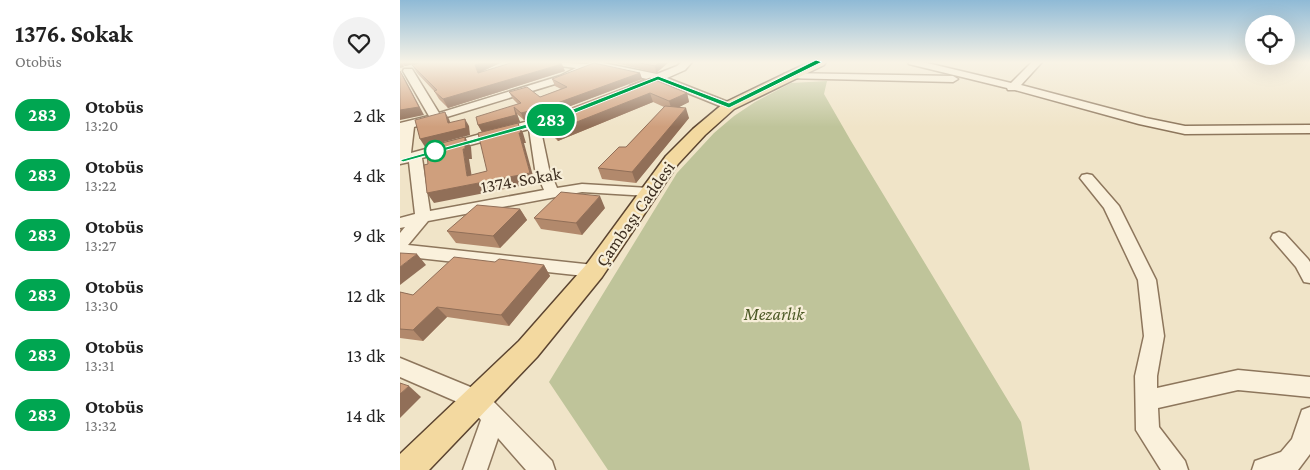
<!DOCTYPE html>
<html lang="tr">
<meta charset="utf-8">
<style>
body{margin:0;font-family:"Crimson Pro",serif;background:#f2f2f2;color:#222;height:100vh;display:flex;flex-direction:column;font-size:19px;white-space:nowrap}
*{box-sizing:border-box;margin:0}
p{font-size:16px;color:#767676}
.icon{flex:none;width:28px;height:28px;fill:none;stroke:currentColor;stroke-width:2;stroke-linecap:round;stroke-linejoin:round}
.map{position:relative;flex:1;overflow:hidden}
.drawer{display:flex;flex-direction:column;background:#fff;width:400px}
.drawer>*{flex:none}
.badge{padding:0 10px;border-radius:16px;font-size:18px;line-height:32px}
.fabs{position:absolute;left:845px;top:15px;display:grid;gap:10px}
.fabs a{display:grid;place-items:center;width:50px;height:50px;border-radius:50%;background:#fff;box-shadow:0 5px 20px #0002;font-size:25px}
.map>.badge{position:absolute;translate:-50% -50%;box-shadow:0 0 0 2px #fff}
.round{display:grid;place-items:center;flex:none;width:52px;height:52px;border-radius:26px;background:#f2f2f2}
.head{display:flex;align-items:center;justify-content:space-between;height:85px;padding:0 15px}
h1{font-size:24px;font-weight:700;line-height:38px}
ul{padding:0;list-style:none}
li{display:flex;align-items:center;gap:15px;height:60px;padding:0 15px}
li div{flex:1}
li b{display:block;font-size:19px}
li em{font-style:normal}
li .badge{min-width:55px;font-weight:700;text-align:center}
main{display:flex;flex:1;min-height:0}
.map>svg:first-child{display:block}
</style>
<main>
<section class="drawer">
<div class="head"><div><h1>1376. Sokak</h1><p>Otobüs</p></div><a class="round"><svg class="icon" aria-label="heart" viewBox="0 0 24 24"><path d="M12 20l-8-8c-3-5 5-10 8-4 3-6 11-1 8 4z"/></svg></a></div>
<ul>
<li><span class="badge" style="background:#00a651;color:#fff">283</span><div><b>Otobüs</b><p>13:20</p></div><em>2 dk</em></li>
<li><span class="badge" style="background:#00a651;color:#fff">283</span><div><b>Otobüs</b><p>13:22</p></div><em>4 dk</em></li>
<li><span class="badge" style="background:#00a651;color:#fff">283</span><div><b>Otobüs</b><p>13:27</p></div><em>9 dk</em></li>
<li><span class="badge" style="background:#00a651;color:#fff">283</span><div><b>Otobüs</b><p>13:30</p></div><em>12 dk</em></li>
<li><span class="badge" style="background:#00a651;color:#fff">283</span><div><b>Otobüs</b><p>13:31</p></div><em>13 dk</em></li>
<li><span class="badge" style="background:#00a651;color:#fff">283</span><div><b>Otobüs</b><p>13:32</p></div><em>14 dk</em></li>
</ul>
</section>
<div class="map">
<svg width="910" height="470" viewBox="0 0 910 470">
<rect width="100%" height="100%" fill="#f0e4c8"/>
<polygon fill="#bfc49a" points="427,81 424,94 451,141 621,422 630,470 208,470 149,382 277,173 314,133 334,116 355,102 391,83"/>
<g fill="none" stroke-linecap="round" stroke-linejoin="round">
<defs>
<g id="minor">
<path d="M147 62 187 64 192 62H204L203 63 257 74 277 66 282 62H292L285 70 267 78 333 104 335 106 329 109 325 108 258 81 238 90H230L229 88 230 86 247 79 200 68 199 66 168 80 14 127 11 153 158 113H166L168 116 166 119 140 126 149 169 157 188 182 184 249 188 254 189 256 192 254 195 249 196 182 192 28 221 8 245 194 265 200 267 203 271 200 275 194 277 0 256V233L5 227 0 228V218L15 214 9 162 0 164V123L29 116 3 71 4 69H12L39 113 160 76 176 68 152 65ZM129 129 135 169 144 190 30 211 22 158Z"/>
<polygon points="508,62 523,62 611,83 632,62 642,62 621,85 746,118 785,126 910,125 910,133 785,134 739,124 615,90 608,90 607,88 509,64"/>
<polygon points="388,73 553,76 558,79 553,82 384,78 383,76 384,74"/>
<polygon points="687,174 692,175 719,206 756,280 764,336 757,376 757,388 838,370 910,377 910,397 838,390 758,408 759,427 785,461 788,470 761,470 736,430 735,376 744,336 738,280 704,208 680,178 682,175"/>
<polygon points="879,232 885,234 908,259 910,262 910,283 904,282 896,267 871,238 873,234"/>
<polygon points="0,358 85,393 152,461 155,470 126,470 98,438 87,470 63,470 81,420 69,407 0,377"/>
<polygon points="910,407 910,454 898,470 852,470 855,461 881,452 892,439 902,410"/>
</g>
<polygon id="major" points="409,62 426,62 424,65 334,109 305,135 278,164 202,277 137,357 29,470 0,470 0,454 119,341 186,265 266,156 293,129 324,103"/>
</defs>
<use href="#minor" stroke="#8d765c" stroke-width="3"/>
<use href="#major" stroke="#5b4430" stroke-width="3"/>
<use href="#minor" fill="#faf1dc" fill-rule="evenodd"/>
<use href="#major" fill="#f3d9a0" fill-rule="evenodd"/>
</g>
<g fill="#b2896c">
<polygon points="0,62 102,62 83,71 165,71 48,108 39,99 34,91 17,73 12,65 19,63 5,66 3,65 4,67"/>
<polygon points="211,62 269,62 256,73"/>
<polygon points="240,73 242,79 152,113 124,120 117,114 120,122 82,132 78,125 118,104 113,99 109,92 140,97 161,89 155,86 152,79"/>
<polygon points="250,78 287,93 289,102 278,107 289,118 236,183 202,179 198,168 226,147 264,107 253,102 158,141 144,127 139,118 158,113"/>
<polygon points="205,208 182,235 141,229 134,218"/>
<polygon points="120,209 127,220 100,248 56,243 47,231"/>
<polygon points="95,262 144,265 150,276 109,326 47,317 23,341 0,338 0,292 13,295"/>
</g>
<g fill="#916f58">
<polygon points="0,62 1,62 4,67 0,68"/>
<polygon points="2,62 23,62 5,66"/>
<polygon points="83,62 102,62 79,73 78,73 75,65"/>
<polygon points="260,62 269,62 256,73 255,66"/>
<polygon points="162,64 165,71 48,108 43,99"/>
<polygon points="0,71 4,77 24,115 0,120"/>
<polygon points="240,73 242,79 152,113 124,120 121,113"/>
<polygon points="250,93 253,102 158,141 154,131"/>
<polygon points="287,93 289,102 272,111 269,101"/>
<polygon points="114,107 117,114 120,122 82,132 78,125"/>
<polygon points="286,108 289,118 236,183 232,172"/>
<polygon points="45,112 49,119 53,130 48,123"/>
<polygon points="65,119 69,126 70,135 25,147 20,139"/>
<polygon points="118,123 123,133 126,143 124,143 135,183 34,203 27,193 67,176 63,149 65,137 71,147 72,159 69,159 73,184 130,173 119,133"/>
<polygon points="200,196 205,208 182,235 176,223"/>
<polygon points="120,209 127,220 100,248 93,236"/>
<polygon points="17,254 26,265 0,285 0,267"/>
<polygon points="144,265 150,276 109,326 101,315"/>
<polygon points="37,307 47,317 23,341 13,330"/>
<polygon points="9,386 21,397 0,418 0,394"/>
</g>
<g fill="#cf9f7d" stroke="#916f58">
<polygon points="22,62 83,62 75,65 78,73 114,62 157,62 162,64 43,99 34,91 37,90 12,65"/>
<polygon points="235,62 260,62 255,66"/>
<polygon points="194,63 240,73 149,106 121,113 114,107 116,115 78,125 76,117 121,103 109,92 127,87 140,97 167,87 152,79"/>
<polygon points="0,71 19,107 0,110"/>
<polygon points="250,78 287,93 269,101 250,93 154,131 139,118 158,113"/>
<polygon points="265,106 286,108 232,172 198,168 219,147 226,147"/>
<polygon points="45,112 48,123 65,119 66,128 20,139 15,120"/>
<polygon points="118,123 121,133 119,133 130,173 27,193 24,165 28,164 26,147 65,137 65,149 63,149 67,176 87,171 78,133"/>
<polygon points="161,192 200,196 176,223 134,218"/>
<polygon points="77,205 120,209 93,236 47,231"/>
<polygon points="0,253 17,254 0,267"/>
<polygon points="54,257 95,262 99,259 144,265 101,315 37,307 13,330 0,329 0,292 13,295"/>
<polygon points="0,383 9,386 0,394"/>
</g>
<linearGradient id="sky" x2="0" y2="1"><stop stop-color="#8fbad6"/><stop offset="0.49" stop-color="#f8f3e6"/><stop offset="1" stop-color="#f8f3e6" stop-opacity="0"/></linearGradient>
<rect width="910" height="127" fill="url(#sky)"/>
<polygon fill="#00a651" stroke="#fff" points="416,60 422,62 329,108 258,80 160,119 3,162 0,160 155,116 258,76 329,103"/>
<circle fill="#fff" stroke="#00a651" stroke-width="2.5" cx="35" cy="151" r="10"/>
<g text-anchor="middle" stroke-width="4.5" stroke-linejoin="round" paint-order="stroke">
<g font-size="18" fill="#3d2e20" stroke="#f7eed8">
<text transform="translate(121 180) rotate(-10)" y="6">1374. Sokak</text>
<text transform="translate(235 214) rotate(-55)" y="6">Çambaşı Caddesi</text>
</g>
<g font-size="18" font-style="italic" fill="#4d5a26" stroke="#f7eed8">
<text x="374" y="320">Mezarlık</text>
</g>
</g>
</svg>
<div class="fabs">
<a><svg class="icon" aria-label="locate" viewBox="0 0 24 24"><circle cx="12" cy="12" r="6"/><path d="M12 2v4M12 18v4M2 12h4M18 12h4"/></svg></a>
</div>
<b class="badge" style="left:151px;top:120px;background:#00a651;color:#fff">283</b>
</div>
</main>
